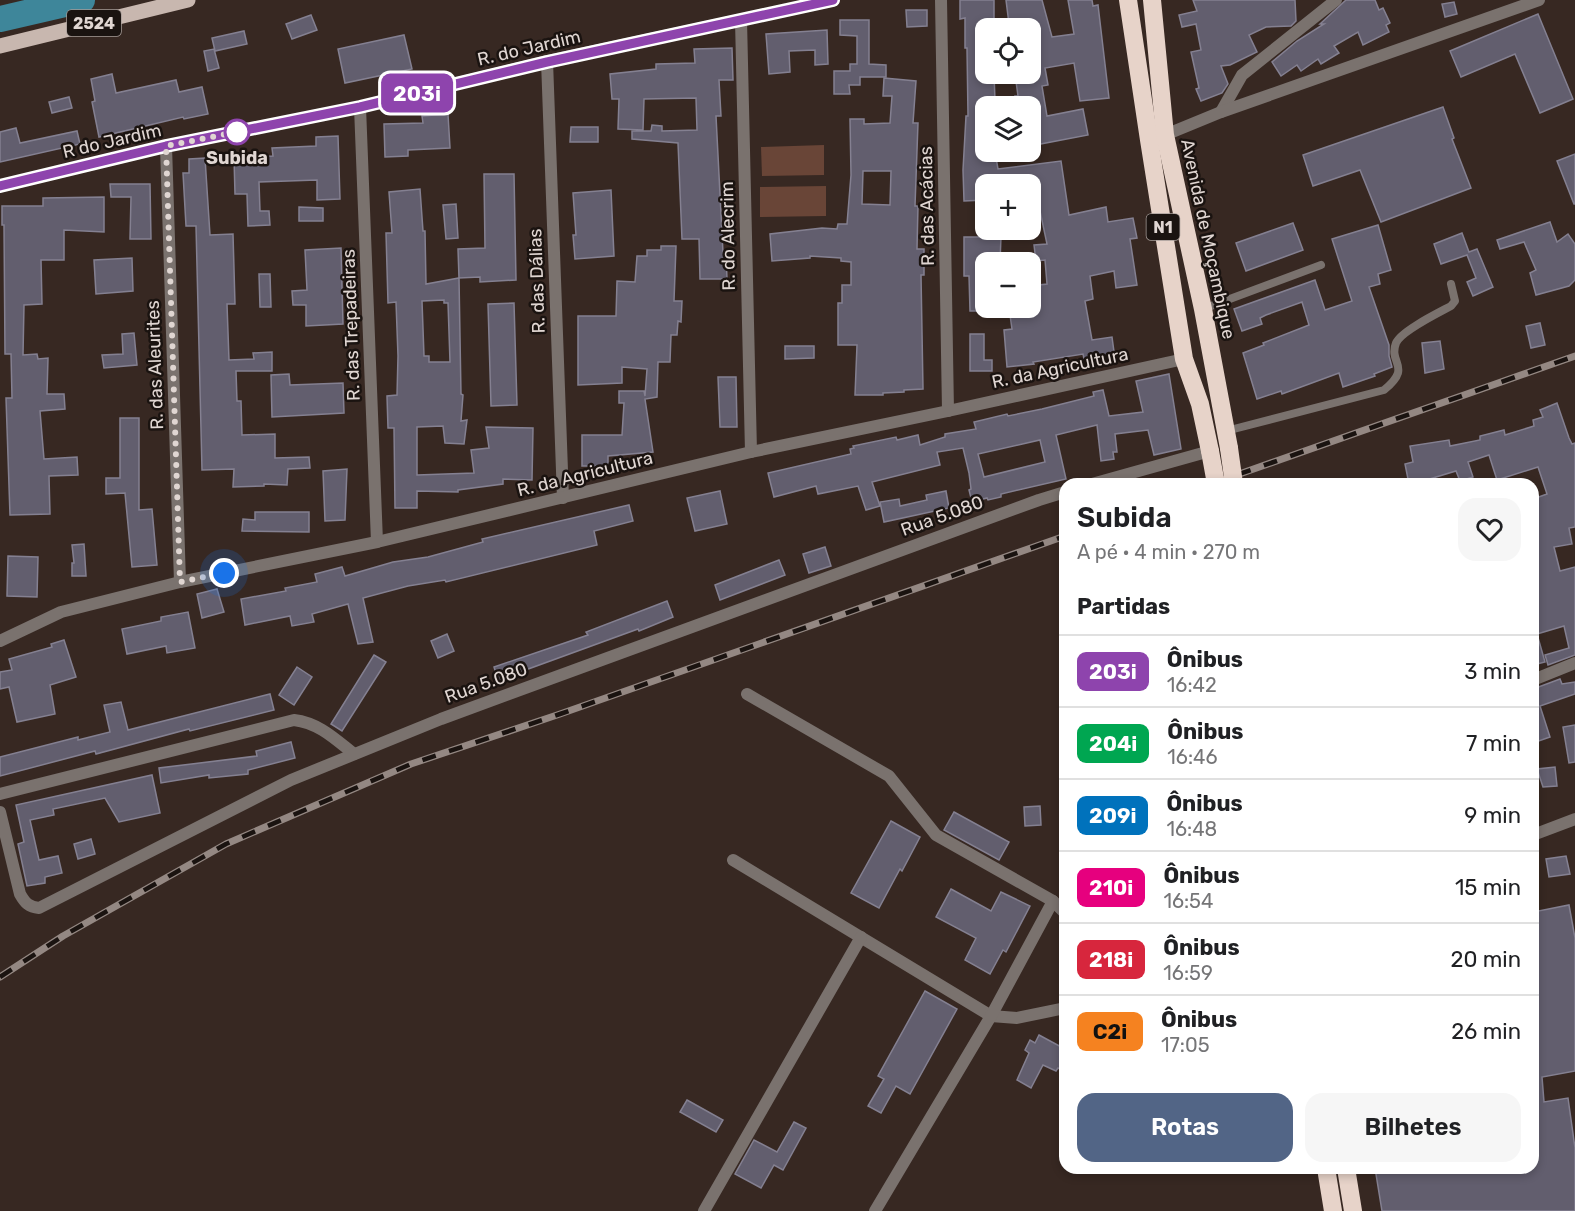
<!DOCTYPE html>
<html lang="pt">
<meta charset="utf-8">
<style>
body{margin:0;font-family:Rubik,sans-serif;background:#f6f6f6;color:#202124;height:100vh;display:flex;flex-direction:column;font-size:22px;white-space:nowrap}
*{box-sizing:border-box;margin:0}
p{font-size:20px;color:#757577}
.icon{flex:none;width:33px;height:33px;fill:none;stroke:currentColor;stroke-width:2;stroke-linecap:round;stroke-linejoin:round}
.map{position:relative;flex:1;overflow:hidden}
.details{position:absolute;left:1059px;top:478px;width:480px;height:696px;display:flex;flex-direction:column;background:#fff;border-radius:18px;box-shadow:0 3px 9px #0003}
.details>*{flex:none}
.badge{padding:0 12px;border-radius:9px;font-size:21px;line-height:39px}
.tools{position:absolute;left:975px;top:18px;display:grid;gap:12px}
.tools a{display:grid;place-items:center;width:66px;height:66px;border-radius:12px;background:#fff;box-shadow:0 3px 9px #0003;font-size:30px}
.you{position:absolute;width:30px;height:30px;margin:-15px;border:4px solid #fff;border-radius:50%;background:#1a73e8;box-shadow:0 0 0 9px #1a73e833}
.map>.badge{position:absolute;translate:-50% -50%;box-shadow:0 0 0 3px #fff}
h2{padding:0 18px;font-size:22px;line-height:54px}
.round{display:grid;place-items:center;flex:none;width:63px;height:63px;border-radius:18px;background:#f6f6f6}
.head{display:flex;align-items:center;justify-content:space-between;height:102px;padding:0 18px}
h1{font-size:28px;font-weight:600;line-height:45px}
.action{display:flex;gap:12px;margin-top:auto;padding:12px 18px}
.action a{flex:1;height:69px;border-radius:18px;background:#526586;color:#fff;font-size:24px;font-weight:600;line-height:69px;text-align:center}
.action a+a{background:#f6f6f6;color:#202124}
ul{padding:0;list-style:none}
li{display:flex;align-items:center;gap:18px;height:72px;padding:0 18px;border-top:2px solid #e0e0e0}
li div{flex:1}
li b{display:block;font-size:22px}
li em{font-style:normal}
li .badge{min-width:66px;font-weight:700;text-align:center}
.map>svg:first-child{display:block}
</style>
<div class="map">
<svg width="1575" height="1211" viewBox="0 0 1575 1211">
<rect width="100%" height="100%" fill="#372822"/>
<g fill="#694537">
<polygon points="824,145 824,175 762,176 761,147"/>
<polygon points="826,186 826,216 760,217 760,187"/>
</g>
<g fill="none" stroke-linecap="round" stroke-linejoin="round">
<polyline stroke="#3e869a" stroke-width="26" points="0,19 82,0"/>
</g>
<g fill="#625e6e" stroke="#848091" stroke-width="1.5" fill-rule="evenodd">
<polygon points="960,0 994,0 994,25 991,25 991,28 986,28 986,74 994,74 995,100 986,100 986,152 995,152 998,169 1061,161 1069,215 1106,207 1108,222 1133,218 1137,238 1130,239 1137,285 1116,288 1114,271 1090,276 1093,299 1085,301 1092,340 1112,337 1115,359 1085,363 1083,354 1033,362 1034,364 1007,367 1004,330 1012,329 1009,308 1030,308 1030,286 1047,284 1045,260 1036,261 1034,245 1047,244 1040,211 1035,212 1031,184 986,184 986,200 964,201 963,170 966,116 968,116 967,48 965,48 965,18 960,19"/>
<polygon points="1006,0 1042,0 1052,37 1074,34 1068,0 1092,0 1093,6 1098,5 1109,98 1080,101 1074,63 1045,68 1048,85 1042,86 1047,116 1083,109 1088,135 1030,146 1030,106 1017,106 1015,96 1018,96 1015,74 1030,74 1030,28 1026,28 1024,23 1009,24"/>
<polygon points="1193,0 1295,0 1296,21 1291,26 1266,27 1249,35 1257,52 1230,65 1221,66 1228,84 1222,93 1201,101 1196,89 1199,88 1191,52 1201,50 1196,24 1182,27 1179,15 1197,11"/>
<polygon points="1346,0 1375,0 1379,10 1383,8 1390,23 1386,25 1389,32 1363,45 1358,32 1334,46 1339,53 1321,64 1318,59 1301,71 1297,65 1281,76 1272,62 1297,41 1324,24 1320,24"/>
<polygon points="1454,2 1457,14 1445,17 1442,4"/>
<polygon points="906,10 927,10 927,26 907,27"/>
<polygon points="1538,14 1573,99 1540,113 1515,54 1461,77 1450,51"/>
<polygon points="311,15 317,30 292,39 286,24"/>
<polygon points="840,20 869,20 869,64 886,65 886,77 860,77 860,85 849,85 850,94 834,94 834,71 850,71 850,64 857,64 857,36 840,35"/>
<polygon points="827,30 828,64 815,65 815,50 789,51 790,72 769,74 766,34"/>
<polygon points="244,31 247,44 215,51 212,38"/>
<polygon points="404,35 412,69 345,83 338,49"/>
<polygon points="732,48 733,80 719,80 721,116 716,116 723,253 726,253 727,279 700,279 699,239 682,239 678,143 632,139 632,131 651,131 652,125 662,126 662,131 697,130 696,98 644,99 643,130 618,129 619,99 612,99 610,74 656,69 656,64 695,63 694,49"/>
<polygon points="214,49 219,68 208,71 204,51"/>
<polygon points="112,74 116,93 176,80 179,92 202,87 208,114 184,119 183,117 99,137 92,102 95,101 91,79"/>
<path d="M884 78 916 81 913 123H918L915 206H918L917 249H924V275H921L923 389 904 390V392L883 393V395H855L857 345H838V303H842V285H851V262L841 261V258L810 256V258L772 261 770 234 822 228 837 229 838 224H847L851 175 850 119H864V124L890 123 892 96H883ZM863 171H891L890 205 862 204Z"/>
<polygon points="69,97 72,108 52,113 49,102"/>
<polygon points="1443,107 1454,138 1452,139 1471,188 1381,222 1360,170 1313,186 1303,155"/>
<polygon points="448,114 450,148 408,150 408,156 385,157 384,124 423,123 422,116"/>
<polygon points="571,127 598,127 598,142 570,142"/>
<polygon points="16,128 20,143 77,131 80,144 0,162 0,132"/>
<polygon points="338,136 340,199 317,200 317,180 259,182 260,211 269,211 270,225 248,226 247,194 235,194 234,158 273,156 272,148 316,146 316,137"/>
<polygon points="1575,154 1575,204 1574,204 1557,161"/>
<polygon points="205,158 210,235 233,234 235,304 227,304 229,360 254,359 253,353 272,352 272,371 236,371 237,401 241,401 242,435 275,434 275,458 309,457 310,468 288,469 287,485 264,484 264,486 233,487 234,469 202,470 196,226 186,226 183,173 189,173 189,159"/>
<polygon points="484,174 514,174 516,280 480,282 480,277 459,278 458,249 485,248"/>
<polygon points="110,184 150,184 151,239 130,239 131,197 111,197"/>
<path d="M420 189 423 231H425L426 284 459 278 461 394 463 395 461 421 467 420 464 444 445 443 443 426 417 427V475L474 473 471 450 489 448 486 427 533 428 532 480 503 479V484L458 490V492L417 491V508H395L394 428H388L387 396 397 395 398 356 396 302 388 303 386 233H392L389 192ZM444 300V303H448L450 362H429V356H424L422 301Z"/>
<polygon points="611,190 614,256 575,259 573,235 576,235 573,193"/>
<polygon points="104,197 104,232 64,230 64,260 41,260 42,304 24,305 23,355 37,354 38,359 48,358 47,394 64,394 65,409 40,411 44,459 77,457 78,475 49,476 50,514 10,515 6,398 12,398 11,354 5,354 4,225 2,225 2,206 43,206 43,198"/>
<polygon points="456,204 458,238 446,239 443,205"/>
<polygon points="299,207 323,208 323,221 299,221"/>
<polygon points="1550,222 1557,242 1568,234 1575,244 1575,280 1569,286 1536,295 1530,273 1536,270 1524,242 1500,249 1497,240"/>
<polygon points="1293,223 1303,250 1246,271 1236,243"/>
<polygon points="1378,225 1391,270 1378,274 1380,284 1369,287 1389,345 1389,356 1392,367 1374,374 1375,376 1343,387 1339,373 1282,394 1281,391 1257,399 1243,353 1264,345 1263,343 1309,325 1302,302 1266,315 1260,318 1262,324 1242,331 1234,309 1315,280 1325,310 1352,301 1332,239"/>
<polygon points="1462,233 1469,252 1477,249 1493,287 1473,296 1467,282 1476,278 1467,255 1441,264 1434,244"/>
<polygon points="964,237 1001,237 1000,262 986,262 986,269 984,269 984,311 970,311 969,276 964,276"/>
<polygon points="661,246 676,246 674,301 682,301 681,322 678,321 677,335 671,335 670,362 658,362 657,397 645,399 653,452 608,456 608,466 582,466 582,435 622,435 624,403 619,403 619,391 644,391 645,396 647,369 622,367 622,383 578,385 578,316 616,316 617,281 635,282 637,256 647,256 647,250 661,250"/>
<polygon points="341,248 343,324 306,326 306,305 293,305 292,291 307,290 305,250"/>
<polygon points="132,258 133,291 96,294 94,260"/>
<polygon points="259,274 270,274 271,307 260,307"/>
<polygon points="514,303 517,405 491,406 488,304"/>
<polygon points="1540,323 1545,345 1531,348 1526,326"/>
<polygon points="134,333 137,365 104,368 102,355 123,354 122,334"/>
<polygon points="970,334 984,334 984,360 992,360 992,371 970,371"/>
<polygon points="1440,341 1444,369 1425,373 1422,343"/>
<polygon points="785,346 814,346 814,358 785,359"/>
<polygon points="289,374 290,385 343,383 344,413 272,417 271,375"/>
<path d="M1169 374 1181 449 1154 455 1148 430 1115 434 1117 452H1113L1114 459 1101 461 1097 425 1056 435 1066 479 1001 494V497L988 500 987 498 972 502 969 490 971 489 969 473 963 448 937 452 940 465 872 482 880 506 866 510 858 486 818 494 816 486 774 497 768 473 851 454 850 449 854 448 853 446 896 437 897 440 918 435 920 445 945 437V434L976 429 974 422 1007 414 1008 416 1042 409 1094 396 1093 392 1103 390 1109 416 1143 412 1136 381ZM1040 440 1045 462 984 477 978 454Z"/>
<polygon points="718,377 736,377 737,427 720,427"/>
<polygon points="1557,403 1569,438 1572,444 1575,443 1575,527 1569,528 1572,544 1554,547 1560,571 1575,567 1575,655 1548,665 1545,655 1569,648 1564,626 1537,634 1545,662 1533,665 1533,564 1536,563 1533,548 1533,499 1547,494 1538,467 1497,480 1489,455 1468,462 1473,477 1460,481 1456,471 1413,484 1411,479 1408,479 1405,464 1413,462 1410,446 1449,440 1450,446 1480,440 1480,436 1504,430 1505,435 1534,426 1533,420 1543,417 1540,410"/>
<polygon points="120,418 139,418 139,510 152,509 157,565 132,567 125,493 106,494 106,478 120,478"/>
<polygon points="347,469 345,520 325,521 323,471"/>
<polygon points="720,491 727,524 695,531 687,498"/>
<polygon points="946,491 949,508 884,522 880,502 899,499 900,506 927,500 926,495"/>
<polygon points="629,505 633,521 594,531 597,545 446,582 445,580 408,586 363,598 373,642 358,644 348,604 312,614 314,622 292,626 290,616 245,625 241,599 286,591 285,588 317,582 315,574 342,567 345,576 393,562 428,557 483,542 482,539"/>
<polygon points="255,512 309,512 309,532 242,531 243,519 255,520"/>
<polygon points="84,544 86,576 72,576 72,563 74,563 72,545"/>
<polygon points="825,547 831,566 809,573 803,554"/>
<polygon points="8,556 38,557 37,597 7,596"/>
<polygon points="779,560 785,575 720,600 715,585"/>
<polygon points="217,589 224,612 202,618 197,594"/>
<polygon points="667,601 673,617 639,631 638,629 498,680 494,667 588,635 586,632"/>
<polygon points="188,612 195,648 167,653 166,646 127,654 122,629 161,621 161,617"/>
<polygon points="447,634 454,651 438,658 431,641"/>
<polygon points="64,640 76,677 50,685 55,714 17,722 9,687 0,689 0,672 12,670 9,659 52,647 51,644"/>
<polygon points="374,655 386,662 342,731 331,724"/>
<polygon points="297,667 312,677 294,705 279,695"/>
<polygon points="1560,679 1562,684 1575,682 1575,694 1540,706 1550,737 1533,743 1533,689"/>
<polygon points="270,694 274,710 190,731 189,729 96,754 95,751 0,776 0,757 78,737 78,740 110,732 104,705 121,702 128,730"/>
<polygon points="1575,725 1575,762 1569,763 1563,727"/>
<polygon points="291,742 295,758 248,770 248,774 209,778 209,775 161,783 159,768 257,756 256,751"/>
<polygon points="1555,767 1557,786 1543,787 1537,769"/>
<polygon points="152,775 160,813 119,822 105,798 53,809 54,815 30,820 39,860 58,856 62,873 45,877 45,883 27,886 18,844 24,842 16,805"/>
<polygon points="1040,806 1041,825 1025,826 1024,807"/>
<polygon points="954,812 1009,842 999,860 944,830"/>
<polygon points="891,821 920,837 902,871 900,869 879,908 851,893"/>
<polygon points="91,839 95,854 78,859 74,844"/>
<polygon points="1566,856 1570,874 1549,877 1546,859"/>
<polygon points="951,889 991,911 1001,892 1030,906 1006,952 1003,950 990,974 965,960 976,938 936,917"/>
<polygon points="1569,905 1575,938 1575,1071 1542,1077 1544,1102 1568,1098 1575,1148 1575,1211 1382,1211 1375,1168 1533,1168 1533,992 1537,991 1533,968 1533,912"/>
<polygon points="925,991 957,1009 910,1094 896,1086 881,1113 868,1106 884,1079 878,1076"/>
<polygon points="1039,1035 1065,1049 1065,1071 1058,1068 1056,1071 1043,1065 1031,1088 1017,1080 1029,1053 1025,1050 1030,1040 1035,1043"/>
<polygon points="687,1100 723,1120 716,1132 680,1112"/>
<polygon points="794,1122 806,1128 783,1170 774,1165 761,1188 735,1174 754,1140 777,1152"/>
</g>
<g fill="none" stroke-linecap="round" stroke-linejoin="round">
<g stroke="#7a726e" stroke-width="8">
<polyline points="1203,309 1321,265"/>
<path d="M1226 431 1384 390C1413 366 1388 364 1396 343 1401 331 1438 313 1451 306L1455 301 1451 284"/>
</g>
<g stroke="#7a726e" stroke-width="12">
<polyline points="941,0 948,411"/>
<polyline points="741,20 751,452"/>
<polyline points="547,61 563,498"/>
<polyline points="360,107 377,542"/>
<polyline points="1221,112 1242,75 1336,0"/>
<polyline points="1165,135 1221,112 1539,0"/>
<polyline points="166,146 180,582"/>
<polyline points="0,186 166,146 360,107 547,61 833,0"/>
<polyline points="1092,484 1210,451"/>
<polyline points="0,641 61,612 180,582 377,542 751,452 948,411 1184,359"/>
<polyline points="1533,680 1575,663"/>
<polyline points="747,694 889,776 936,835 1053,901 1065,913"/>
<path d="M0 794 294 720C319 723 335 739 354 754"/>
<path d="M0 812 20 894C25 903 29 907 39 908L291 780 441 719 1039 500 1065 492"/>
<polyline points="1533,835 1575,819"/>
<polyline points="733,860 991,1016 1017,1018 1065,1008"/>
<polyline points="704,1211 861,937"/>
<polyline points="875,1211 991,1016 1053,901"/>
</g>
<polyline stroke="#c8b7af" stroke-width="15" points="0,46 188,0"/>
<g stroke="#e7d3c9" stroke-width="18">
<polyline points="1128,0 1149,140 1184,359 1200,404 1210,451"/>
<polyline points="1152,0 1165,135 1203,309 1229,448"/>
<polyline points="1326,1168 1333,1211"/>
<polyline points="1346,1168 1353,1211"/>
</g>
<defs>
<g id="rail">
<polyline points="1211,484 1575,356"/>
<polyline points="0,977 63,936 226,844 411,764 560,714 1065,536"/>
</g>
</defs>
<use href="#rail" stroke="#948883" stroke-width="7"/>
<use href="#rail" stroke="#1a1310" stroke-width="4.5" stroke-dasharray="14" stroke-linecap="butt"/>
<g stroke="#e7d3c9" stroke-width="18">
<polyline points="1229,448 1234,484"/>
<polyline points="1210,451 1216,484"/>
</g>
</g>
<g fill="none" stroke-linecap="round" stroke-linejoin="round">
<defs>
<polyline id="line" points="0,186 166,146 360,107 547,62 833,0"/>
</defs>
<use href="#line" stroke="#fff" stroke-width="14"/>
<use href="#line" stroke="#8e44ad" stroke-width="9"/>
<polyline stroke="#e0d6d2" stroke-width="6" stroke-dasharray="0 10.8" points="224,573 180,582 166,146 237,132"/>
</g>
<circle fill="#fff" stroke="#8e44ad" stroke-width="3" cx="237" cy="132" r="12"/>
<g text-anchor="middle" stroke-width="5" stroke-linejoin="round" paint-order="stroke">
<g fill="#1a1310" stroke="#a59c98" stroke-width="1.5">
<rect x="67" y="10" width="54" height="26" rx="4.5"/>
<rect x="1146.5" y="214" width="33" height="26" rx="4.5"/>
</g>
<g font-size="16" font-weight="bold" fill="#e0d6d2">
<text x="94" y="29">2524</text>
<text x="1163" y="233">N1</text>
</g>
<g font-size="18" fill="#e0d6d2" stroke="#1a1310">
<text transform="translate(529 48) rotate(-13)" y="6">R. do Jardim</text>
<text transform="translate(112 141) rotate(-13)" y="6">R do Jardim</text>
<text transform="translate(927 206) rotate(-91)" y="6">R. das Acácias</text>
<text transform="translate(728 236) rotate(-91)" y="6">R. do Alecrim</text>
<text transform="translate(1208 239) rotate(78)" y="6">Avenida de Moçambique</text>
<text transform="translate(537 281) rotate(-92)" y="6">R. das Dálias</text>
<text transform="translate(351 325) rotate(-92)" y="6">R. das Trepadeiras</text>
<text transform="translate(155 365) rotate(-92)" y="6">R. das Aleurites</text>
<text transform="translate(1060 368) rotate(-12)" y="6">R. da Agricultura</text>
<text transform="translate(585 474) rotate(-14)" y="6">R. da Agricultura</text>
<text transform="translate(942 516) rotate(-20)" y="6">Rua 5.080</text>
<text transform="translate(486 683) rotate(-20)" y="6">Rua 5.080</text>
</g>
<g font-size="18" font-weight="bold" fill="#e0d6d2" stroke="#1a1310">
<text x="237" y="164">Subida</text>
</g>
</g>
</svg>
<div class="tools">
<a><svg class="icon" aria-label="locate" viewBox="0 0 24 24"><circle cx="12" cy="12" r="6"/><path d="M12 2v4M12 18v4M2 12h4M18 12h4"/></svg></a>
<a><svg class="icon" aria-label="layers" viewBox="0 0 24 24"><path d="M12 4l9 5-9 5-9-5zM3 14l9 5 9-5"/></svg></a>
<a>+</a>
<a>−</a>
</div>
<div class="you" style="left:224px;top:573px"></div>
<b class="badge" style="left:417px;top:93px;background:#8e44ad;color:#fff">203i</b>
<section class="details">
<div class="head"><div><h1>Subida</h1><p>A pé · 4 min · 270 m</p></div><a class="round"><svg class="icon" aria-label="heart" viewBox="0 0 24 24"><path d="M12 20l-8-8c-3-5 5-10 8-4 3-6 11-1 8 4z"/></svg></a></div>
<h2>Partidas</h2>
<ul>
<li><span class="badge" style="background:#8e44ad;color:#fff">203i</span><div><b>Ônibus</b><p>16:42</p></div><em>3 min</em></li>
<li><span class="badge" style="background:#00a651;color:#fff">204i</span><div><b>Ônibus</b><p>16:46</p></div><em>7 min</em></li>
<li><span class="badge" style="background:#0072bc;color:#fff">209i</span><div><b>Ônibus</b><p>16:48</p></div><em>9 min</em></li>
<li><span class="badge" style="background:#e6007e;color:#fff">210i</span><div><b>Ônibus</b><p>16:54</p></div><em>15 min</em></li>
<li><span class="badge" style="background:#d7263d;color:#fff">218i</span><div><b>Ônibus</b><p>16:59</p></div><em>20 min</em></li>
<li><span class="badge" style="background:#f58220;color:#111">C2i</span><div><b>Ônibus</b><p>17:05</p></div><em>26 min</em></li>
</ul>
<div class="action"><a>Rotas</a><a>Bilhetes</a></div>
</section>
</div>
